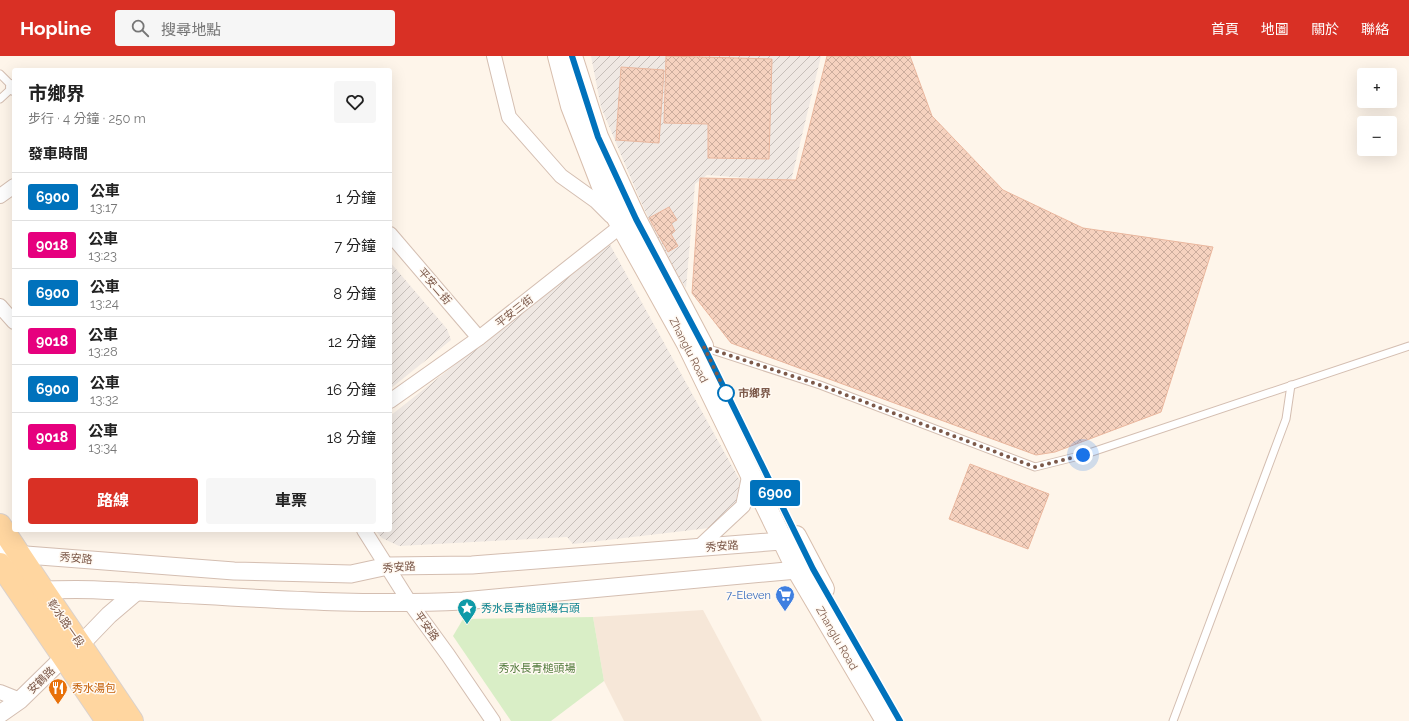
<!DOCTYPE html>
<html lang="zh-TW">
<meta charset="utf-8">
<style>
body{margin:0;font-family:Raleway,"Noto Sans TC",sans-serif;background:#f6f6f6;color:#222;height:100vh;display:flex;flex-direction:column;font-size:15px;white-space:nowrap}
*{box-sizing:border-box;margin:0}
p{font-size:13px;color:#767676}
.icon{flex:none;width:22px;height:22px;fill:none;stroke:currentColor;stroke-width:2;stroke-linecap:round;stroke-linejoin:round}
.map{position:relative;flex:1;overflow:hidden}
.drawer{position:absolute;left:12px;top:12px;width:380px;height:464px;display:flex;flex-direction:column;background:#fff;border-radius:4px;box-shadow:0 4px 16px #0002}
.drawer>*{flex:none}
.badge{padding:0 8px;border-radius:3px;font-size:14px;line-height:26px}
.buttons{position:absolute;left:1357px;top:12px;display:grid;gap:8px}
.buttons a{display:grid;place-items:center;width:40px;height:40px;border-radius:4px;background:#fff;box-shadow:0 4px 16px #0002;font-size:20px}
.you{position:absolute;width:20px;height:20px;margin:-10px;border:3px solid #fff;border-radius:50%;background:#1a73e8;box-shadow:0 0 0 6px #1a73e833}
.map>.badge{position:absolute;translate:-50% -50%;box-shadow:0 0 0 2px #fff}
h2{padding:0 16px;font-size:15px;line-height:36px}
.round{display:grid;place-items:center;flex:none;width:42px;height:42px;border-radius:4px;background:#f6f6f6}
.head{display:flex;align-items:center;justify-content:space-between;height:68px;padding:0 16px}
h1{font-size:19px;font-weight:700;line-height:30px}
.cta{display:flex;gap:8px;margin-top:auto;padding:8px 16px}
.cta a{flex:1;height:46px;border-radius:4px;background:#d93025;color:#fff;font-size:16px;font-weight:700;line-height:46px;text-align:center}
.cta a+a{background:#f6f6f6;color:#222}
ul{padding:0;list-style:none}
li{display:flex;align-items:center;gap:12px;height:48px;padding:0 16px;border-top:1px solid #e0e0e0}
li div{flex:1}
li b{display:block;font-size:15px}
li em{font-style:normal}
li .badge{min-width:44px;font-weight:700;text-align:center}
header{display:flex;align-items:center;gap:24px;box-sizing:border-box;height:56px;padding:0 20px;background:#d93025;color:#fff}
header strong{font-size:19px}
nav{display:flex;gap:22px;margin-inline-start:auto;font-size:14px}
.search{width:280px;height:36px;background:#f6f6f6;display:flex;align-items:center;gap:10px;box-sizing:border-box;padding:0 14px;border-radius:4px;color:#767676;font-size:15px}
.map>svg:first-child{display:block}
</style>
<header>
<strong>Hopline</strong>
<div class="search"><svg class="icon" aria-label="search" viewBox="0 0 24 24"><circle cx="10" cy="10" r="6"/><path d="M15 15l6 6"/></svg>搜尋地點</div>
<nav><a>首頁</a><a>地圖</a><a>關於</a><a>聯絡</a></nav>
</header>
<div class="map">
<svg width="1409" height="665" viewBox="0 0 1409 665">
<defs>
<pattern id="industrial-furrows" width="10" height="10" patternUnits="userSpaceOnUse"><rect width="10" height="10" fill="#efe8e3"/><path d="M-1 1l2-2M0 10L10 0M9 11l2-2" fill="none" stroke="#c7bfba"/></pattern>
<pattern id="building-cross-hatch" width="8" height="8" patternUnits="userSpaceOnUse"><rect width="8" height="8" fill="#f6d2bf"/><path d="M0 0l8 8M0 8l8-8" fill="none" stroke="#ccad9d"/></pattern>
</defs>
<rect width="100%" height="100%" fill="#fef5ea"/>
<polygon fill="#f6e7d8" points="703,554 762,665 624,665 604,625 593,561"/>
<g fill="url(#industrial-furrows)">
<polygon points="591,0 821,0 791,125 707,119 695,128 686,232 670,209 638,139 601,51"/>
<polygon points="609,187 744,432 743,441 721,468 709,472 573,488 567,481 399,490 382,482 375,474 390,474 390,360"/>
<polygon points="390,206 447,273 451,284 390,333"/>
</g>
<polygon fill="#d9eec6" points="593,561 604,625 551,665 511,665 453,580 463,563"/>
<g fill="url(#building-cross-hatch)" stroke="#eab79e">
<polygon points="666,0 772,3 769,103 708,102 708,68 664,67"/>
<polygon points="827,0 910,0 932,60 1003,134 1083,172 1213,191 1161,356 1055,396 1036,399 731,287 692,237 700,122 796,124"/>
<polygon points="621,11 664,14 659,87 616,84"/>
<polygon points="669,151 677,164 671,167 675,175 671,178 678,190 668,196 649,162"/>
<polygon points="970,408 1049,438 1028,493 949,463"/>
</g>
<g fill="none" stroke-linecap="round" stroke-linejoin="round">
<defs>
<g id="service">
<polyline points="0,18 13,31 0,43"/>
<polyline points="703,291 820,329 1035,411 1083,399 1409,290"/>
<polyline points="1173,665 1286,363 1291,329"/>
</g>
<g id="minor">
<polyline points="494,0 509,61 561,120 596,145 611,160"/>
<polyline points="13,31 14,32"/>
<polyline points="0,140 14,130"/>
<polyline points="390,178 479,282"/>
<polyline points="0,250 14,266"/>
<polyline points="390,345 479,282 621,170 630,166"/>
<polyline points="364,474 410,547 448,599 493,665"/>
<polyline points="699,491 743,450 750,416"/>
<polyline points="0,636 20,644"/>
</g>
<g id="tertiary">
<polyline points="0,497 234,515 351,518 388,510 472,509 795,484"/>
<path d="M34 534C56 534 77 533 98 534 220 539 341 551 463 545L808 513"/>
<polyline points="0,658 20,644 64,601 81,588 109,559 136,536"/>
</g>
<g id="secondary">
<polyline points="558,0 571,50 608,146 687,288 797,514 886,665"/>
<polyline points="572,0 598,81 636,163 703,290"/>
<polyline points="796,480 824,533"/>
</g>
<g id="primary">
<path d="M0 469C43 535 88 599 132 665"/>
<polyline points="0,508 107,665"/>
</g>
</defs>
<use href="#service" stroke="#d4beb1" stroke-width="9"/>
<use href="#minor" stroke="#d4beb1" stroke-width="16"/>
<use href="#tertiary" stroke="#d4beb1" stroke-width="19"/>
<use href="#secondary" stroke="#d8bead" stroke-width="22"/>
<use href="#primary" stroke="#dad1cc" stroke-width="24"/>
<use href="#service" stroke="#fff" stroke-width="7"/>
<use href="#minor" stroke="#fff" stroke-width="14"/>
<use href="#tertiary" stroke="#fff" stroke-width="17"/>
<use href="#secondary" stroke="#fff" stroke-width="20"/>
<use href="#primary" stroke="#ffd6a0" stroke-width="22"/>
</g>
<g fill="none" stroke-linecap="round" stroke-linejoin="round">
<defs>
<polyline id="line" points="572,0 598,81 636,163 704,291 813,513 900,665"/>
</defs>
<use href="#line" stroke="#fff" stroke-width="9"/>
<use href="#line" stroke="#0072bc" stroke-width="6"/>
<polyline stroke="#7c594a" stroke-width="4" stroke-dasharray="0 7.2" points="726,337 704,291 820,329 1035,411 1083,399"/>
</g>
<defs>
<symbol id="supermarket-pin" viewBox="-11 -11 22 30"><path d="M0 17L-7.5 6A9.5 9.5 0 1 1 7.5 6Z" fill="#3f7fe0" stroke="#fff9f2"/><path d="M-6-5.5h2.5l.6 2H6L4.5 2H-2.5L-4.4-4H-6ZM-1.5 3.2a1.3 1.3 0 1 0 .1 0ZM3 3.2a1.3 1.3 0 1 0 .1 0Z" fill="#fff"/></symbol>
<symbol id="sight-pin" viewBox="-11 -11 22 30"><path d="M0 17L-7.5 6A9.5 9.5 0 1 1 7.5 6Z" fill="#0f9aa8" stroke="#fff9f2"/><path d="M0-6L1.8-2.2L6-1.7L2.9 1.2L3.7 5.4L0 3.3L-3.7 5.4L-2.9 1.2L-6-1.7L-1.8-2.2Z" fill="#fff"/></symbol>
<symbol id="restaurant-pin" viewBox="-11 -11 22 30"><path d="M0 17L-7.5 6A9.5 9.5 0 1 1 7.5 6Z" fill="#e8710a" stroke="#fff9f2"/><path d="M-5-6h1v4h1v-4h1v4h1v-4h1v5L-1.5 .5V6h-2V.5L-5-1ZM5-6V6H3V1.5H1.5Q1.5-4 5-6Z" fill="#fff"/></symbol>
</defs>
<g fill-rule="evenodd">
<use href="#supermarket-pin" x="774" y="528" width="22" height="30"/>
<use href="#sight-pin" x="456" y="541" width="22" height="30"/>
<use href="#restaurant-pin" x="47" y="621" width="22" height="30"/>
</g>
<circle fill="#fff" stroke="#0072bc" stroke-width="2" cx="726" cy="337" r="8"/>
<g text-anchor="middle" stroke-width="3" stroke-linejoin="round" paint-order="stroke">
<g font-size="11" fill="#7c594a" stroke="#fff9f2">
<text transform="translate(435 230) rotate(49)" y="4">平安二街</text>
<text transform="translate(514 255) rotate(-38)" y="4">平安三街</text>
<text transform="translate(689 294) rotate(63)" y="4">Zhanglu Road</text>
<text transform="translate(722 490) rotate(-4)" y="4">秀安路</text>
<text transform="translate(76 502) rotate(5)" y="4">秀安路</text>
<text transform="translate(399 511) rotate(-4)" y="4">秀安路</text>
<text transform="translate(66 567) rotate(55)" y="4">彰水路一段</text>
<text transform="translate(427 570) rotate(54)" y="4">平安路</text>
<text transform="translate(837 582) rotate(60)" y="4">Zhanglu Road</text>
<text transform="translate(41 624) rotate(-44)" y="4">安鶴路</text>
</g>
<g font-size="11" font-weight="bold" fill="#7c594a" stroke="#fff9f2" text-anchor="start">
<text x="738" y="341">市鄉界</text>
</g>
<g font-size="11" fill="#366cbe" stroke="#fff9f2" text-anchor="end">
<text x="771" y="543">7-Eleven</text>
</g>
<g font-size="11" fill="#0d838f" stroke="#fff9f2" text-anchor="start">
<text x="481" y="556">秀水長青槌頭場石頭</text>
</g>
<g font-size="11" fill="#547c3e" stroke="#fff9f2">
<text x="537" y="616">秀水長青槌頭場</text>
</g>
<g font-size="11" fill="#c56008" stroke="#fff9f2" text-anchor="start">
<text x="72" y="636">秀水湯包</text>
</g>
</g>
</svg>
<div class="buttons">
<a>+</a>
<a>−</a>
</div>
<div class="you" style="left:1083px;top:399px"></div>
<b class="badge" style="left:775px;top:437px;background:#0072bc;color:#fff">6900</b>
<section class="drawer">
<div class="head"><div><h1>市鄉界</h1><p>步行 · 4 分鐘 · 250 m</p></div><a class="round"><svg class="icon" aria-label="heart" viewBox="0 0 24 24"><path d="M12 20l-8-8c-3-5 5-10 8-4 3-6 11-1 8 4z"/></svg></a></div>
<h2>發車時間</h2>
<ul>
<li><span class="badge" style="background:#0072bc;color:#fff">6900</span><div><b>公車</b><p>13:17</p></div><em>1 分鐘</em></li>
<li><span class="badge" style="background:#e6007e;color:#fff">9018</span><div><b>公車</b><p>13:23</p></div><em>7 分鐘</em></li>
<li><span class="badge" style="background:#0072bc;color:#fff">6900</span><div><b>公車</b><p>13:24</p></div><em>8 分鐘</em></li>
<li><span class="badge" style="background:#e6007e;color:#fff">9018</span><div><b>公車</b><p>13:28</p></div><em>12 分鐘</em></li>
<li><span class="badge" style="background:#0072bc;color:#fff">6900</span><div><b>公車</b><p>13:32</p></div><em>16 分鐘</em></li>
<li><span class="badge" style="background:#e6007e;color:#fff">9018</span><div><b>公車</b><p>13:34</p></div><em>18 分鐘</em></li>
</ul>
<div class="cta"><a>路線</a><a>車票</a></div>
</section>
</div>
